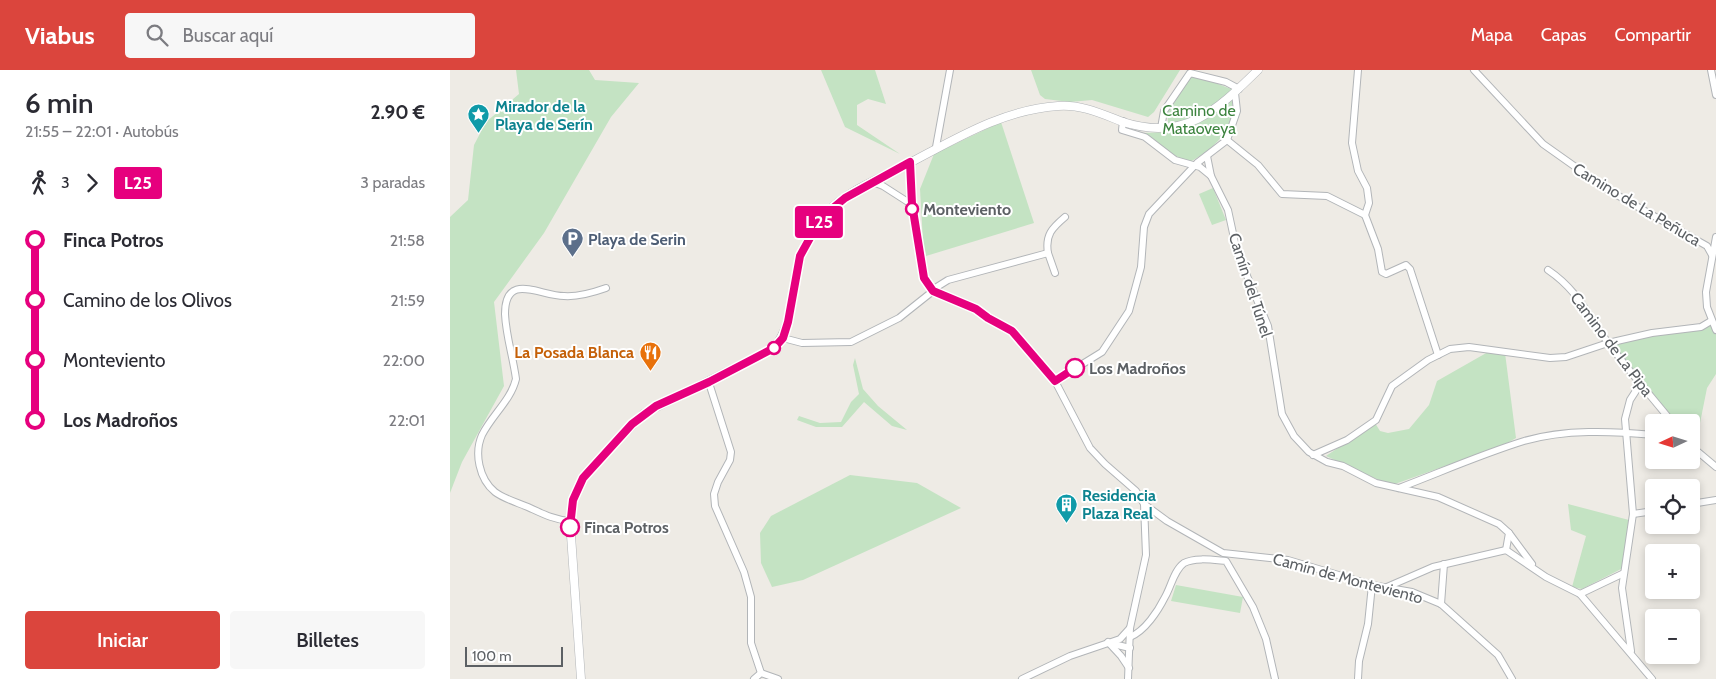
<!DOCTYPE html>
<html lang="es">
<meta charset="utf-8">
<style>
body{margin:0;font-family:Cabin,sans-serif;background:#f7f7f7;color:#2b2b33;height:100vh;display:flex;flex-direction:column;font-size:19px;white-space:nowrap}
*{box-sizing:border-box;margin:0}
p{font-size:16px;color:#7c7c81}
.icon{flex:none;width:28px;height:28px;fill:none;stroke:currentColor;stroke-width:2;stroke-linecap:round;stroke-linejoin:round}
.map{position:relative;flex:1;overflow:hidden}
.sheet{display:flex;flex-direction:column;background:#fff;width:450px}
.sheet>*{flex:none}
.badge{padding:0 10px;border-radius:4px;font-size:18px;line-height:32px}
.needle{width:32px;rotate:266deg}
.tools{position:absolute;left:1195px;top:344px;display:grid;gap:10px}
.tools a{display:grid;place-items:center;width:55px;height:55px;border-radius:5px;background:#fff;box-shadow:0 2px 8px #0003;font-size:25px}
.scale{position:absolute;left:15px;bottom:12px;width:98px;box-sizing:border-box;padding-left:5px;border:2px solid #5c6064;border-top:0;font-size:14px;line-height:18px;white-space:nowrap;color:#5c6064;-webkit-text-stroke:4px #fff;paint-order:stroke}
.map>.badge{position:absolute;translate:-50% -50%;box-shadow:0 0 0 2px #fff}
.legs{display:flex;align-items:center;gap:8px;height:55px;padding:0 25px;font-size:16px}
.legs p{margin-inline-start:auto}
.head{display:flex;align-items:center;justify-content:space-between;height:85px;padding:0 25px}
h1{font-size:28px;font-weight:600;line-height:38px}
.cta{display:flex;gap:10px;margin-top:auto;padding:10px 25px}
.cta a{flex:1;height:58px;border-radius:5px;background:#db453d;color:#fff;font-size:20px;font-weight:600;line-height:58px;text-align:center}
.cta a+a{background:#f7f7f7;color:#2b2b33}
ul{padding:0 25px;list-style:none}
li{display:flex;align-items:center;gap:18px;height:60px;font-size:19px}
li i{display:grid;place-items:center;width:8px;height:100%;margin:0 6px;background:currentColor}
li i::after{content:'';width:12px;height:12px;margin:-6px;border:4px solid;border-radius:50%;background:#fff}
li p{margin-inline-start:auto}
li:first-child i{background:linear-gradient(#0000 50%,currentColor 0)}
li:last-child i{background:linear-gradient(currentColor 50%,#0000 0)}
header{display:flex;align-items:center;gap:30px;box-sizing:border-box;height:70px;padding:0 25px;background:#db453d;color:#fff}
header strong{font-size:24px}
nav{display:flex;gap:28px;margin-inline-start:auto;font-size:18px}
.search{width:350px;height:45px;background:#f7f7f7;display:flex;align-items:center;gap:12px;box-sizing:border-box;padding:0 18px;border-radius:5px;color:#7c7c81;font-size:19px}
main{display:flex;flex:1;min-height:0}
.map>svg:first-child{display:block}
</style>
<header>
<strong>Viabus</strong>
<div class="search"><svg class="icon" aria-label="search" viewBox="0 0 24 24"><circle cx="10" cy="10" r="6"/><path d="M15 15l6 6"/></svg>Buscar aquí</div>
<nav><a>Mapa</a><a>Capas</a><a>Compartir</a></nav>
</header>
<main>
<section class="sheet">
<div class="head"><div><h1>6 min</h1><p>21:55 – 22:01 · Autobús</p></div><b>2.90 €</b></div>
<div class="legs"><svg class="icon" aria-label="walk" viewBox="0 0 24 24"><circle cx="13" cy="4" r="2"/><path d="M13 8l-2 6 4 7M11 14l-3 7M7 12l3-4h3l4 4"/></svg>3<svg class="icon" aria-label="forward" viewBox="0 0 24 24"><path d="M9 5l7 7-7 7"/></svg><b class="badge" style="background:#e6007e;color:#fff">L25</b><p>3 paradas</p></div>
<ul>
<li><i style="color:#e6007e"></i><b>Finca Potros</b><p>21:58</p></li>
<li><i style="color:#e6007e"></i><span>Camino de los Olivos</span><p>21:59</p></li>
<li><i style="color:#e6007e"></i><span>Monteviento</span><p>22:00</p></li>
<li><i style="color:#e6007e"></i><b>Los Madroños</b><p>22:01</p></li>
</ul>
<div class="cta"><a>Iniciar</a><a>Billetes</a></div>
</section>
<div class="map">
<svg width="1266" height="609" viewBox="0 0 1266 609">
<rect width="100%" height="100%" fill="#eeebe5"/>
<g fill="#c4e3c3">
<polygon points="66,0 139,0 145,10 189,13 161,47 94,163 44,232 54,316 12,392 0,423 0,147 18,130 24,75 36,52 69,24"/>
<polygon points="371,0 425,0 436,34 418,29 407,35 407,55 450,84 395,57"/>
<polygon points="581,0 730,0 704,42 698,47 642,30 620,32 595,29 590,25"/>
<path d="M741 7 753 8 781 19C788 55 770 75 740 92 721 87 710 71 692 63L719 62 717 41Z"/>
<polygon points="551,52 584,153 476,186 473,172 470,119 484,84"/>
<polygon points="763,118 776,150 762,155 749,124"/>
<polygon points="1261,251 1266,260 1266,304 1257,318 1248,363 1241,365 1241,352 1222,352 1158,273 1251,257"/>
<polygon points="1038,282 1055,283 1066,368 1054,375 945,414 931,411 876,386 925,353 930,361 938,363 959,359 979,335 987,311"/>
<polygon points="405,288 413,319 428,336 457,360 442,356 414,332 392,357 366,357 347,350 349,346 370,353 391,352 401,332 409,324 403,295"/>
<polygon points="400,405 467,413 511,438 353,510 322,517 311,493 310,463 321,446"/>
<polygon points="1118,434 1179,450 1173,498 1132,519 1122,517 1136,466 1121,460"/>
<polygon points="726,515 793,527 790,543 721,531"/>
</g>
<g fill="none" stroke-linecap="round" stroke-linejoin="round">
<defs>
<g id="minor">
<polyline points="908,0 902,73 908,101 917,118 919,133 915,145 928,179 932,202 936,204 956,195 960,199 988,285"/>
<polyline points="1024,0 1093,74 1158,120 1257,176 1262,185"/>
<polyline points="1261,0 1266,25"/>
<polyline points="673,51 672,60 695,67 725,90 750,97 761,106"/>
<polyline points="711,58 714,41 740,3 776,12 789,19"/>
<polyline points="777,70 808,95 832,124 877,126 915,145"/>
<polyline points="486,77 500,0"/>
<polyline points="757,86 761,106 778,140 787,182 818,256 832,344 844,366 859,382 877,392 893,396 926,413 988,427 1049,454 1059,463 1056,480"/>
<polyline points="460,92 461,134 474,208 483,221 526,239 538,249 563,261 605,311 640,378 655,394 686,421 694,434 717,451 773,483 838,490 922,515 962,522 991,534 1048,585 1062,609"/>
<polyline points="423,112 433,116 461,134"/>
<polyline points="1266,167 1256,222 1257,237 1266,260"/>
<path d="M598 183C595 165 602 158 615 147"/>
<path d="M1098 200C1129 221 1138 246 1159 274 1179 301 1201 326 1222 352"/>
<polyline points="482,220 498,210 598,183 605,203"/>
<polyline points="333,268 352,273 401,272 449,248 483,221"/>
<polyline points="605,311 652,282 679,241 691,197 694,157 699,144 747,93 777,70 787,41 785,23"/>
<polyline points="259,313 281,382 280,390 268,412 264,424 265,436 294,502 301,527 301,573 311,603"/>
<polyline points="1241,376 1266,397"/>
<polyline points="863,385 897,370 926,350 942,316 978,290 1000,279 1019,277 1100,288 1116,287 1158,273 1202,263 1251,257 1261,251"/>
<path d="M949 418C991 402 1032 384 1074 371 1115 359 1162 361 1204 365"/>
<polyline points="1241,434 1266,430"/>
<polyline points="1183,444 1204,441"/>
<path d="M120 451C105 450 93 444 80 438 69 433 54 429 45 422 29 409 24 383 32 365 42 345 61 330 66 309 63 287 56 266 55 244 55 201 90 226 114 226 128 227 142 223 156 218"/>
<polyline points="1059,463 1082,494"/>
<polyline points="937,517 983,497 1056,480 1096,507 1130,524 1202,609"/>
<polyline points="1130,524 1174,503"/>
<polyline points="991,534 994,494"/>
<path d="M680 567C695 561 708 541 715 527 721 517 724 500 734 493 745 487 764 490 776 491L803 537 816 569 825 609"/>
<polyline points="658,572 671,586 679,598"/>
<polyline points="659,573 680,578"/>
<polyline points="1181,581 1172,518 1183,444 1175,349 1180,330 1191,313"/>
<polyline points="304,609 311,603 328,609"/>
<polyline points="572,609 620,586 670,569 680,558"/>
<polyline points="678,609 680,558 696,485 694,434"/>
<polyline points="908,609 909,591 918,554 922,515"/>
</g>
<path id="tertiary" d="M131 609 120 451 123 430 133 407 193 344 324 278C344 253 342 219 350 189 353 177 363 159 371 149 389 125 424 111 450 98 501 72 549 40 608 36 631 34 652 44 673 52 735 72 767 40 808 0"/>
</defs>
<use href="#minor" stroke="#b2b5b8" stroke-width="8"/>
<use href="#tertiary" stroke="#b2b5b8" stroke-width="9"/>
<use href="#minor" stroke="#fff" stroke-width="6"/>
<use href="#tertiary" stroke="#fff" stroke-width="8"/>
</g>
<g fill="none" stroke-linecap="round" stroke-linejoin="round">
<defs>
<polyline id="line-1" points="120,457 123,430 133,408 182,354 206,336 259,312 324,278 333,268 338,252 350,186 371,148 395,128 460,92 462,134 474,208 483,221 526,239 538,248 562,261 605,311 625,298"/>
</defs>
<use href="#line-1" stroke="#fff" stroke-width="11"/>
<use href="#line-1" stroke="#e6007e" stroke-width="8"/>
</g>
<defs>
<symbol id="sight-pin" viewBox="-11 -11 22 30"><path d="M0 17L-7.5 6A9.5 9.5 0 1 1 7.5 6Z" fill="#0f9aa8" stroke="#fff"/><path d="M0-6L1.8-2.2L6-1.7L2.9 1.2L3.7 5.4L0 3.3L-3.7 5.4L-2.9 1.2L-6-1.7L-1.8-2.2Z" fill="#fff"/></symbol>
<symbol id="parking-pin" viewBox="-11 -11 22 30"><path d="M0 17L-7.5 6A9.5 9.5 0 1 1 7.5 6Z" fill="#5c6f8a" stroke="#fff"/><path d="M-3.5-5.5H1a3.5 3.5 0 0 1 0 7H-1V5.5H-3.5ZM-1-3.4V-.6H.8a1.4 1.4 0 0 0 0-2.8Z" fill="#fff"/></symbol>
<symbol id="restaurant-pin" viewBox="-11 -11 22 30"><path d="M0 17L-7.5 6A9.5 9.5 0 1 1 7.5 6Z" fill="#e8710a" stroke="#fff"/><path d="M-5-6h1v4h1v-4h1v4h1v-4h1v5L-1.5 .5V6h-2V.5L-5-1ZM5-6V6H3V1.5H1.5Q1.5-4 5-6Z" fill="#fff"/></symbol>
<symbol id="building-pin" viewBox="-11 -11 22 30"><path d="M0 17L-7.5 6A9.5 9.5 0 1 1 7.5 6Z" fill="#0f9aa8" stroke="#fff"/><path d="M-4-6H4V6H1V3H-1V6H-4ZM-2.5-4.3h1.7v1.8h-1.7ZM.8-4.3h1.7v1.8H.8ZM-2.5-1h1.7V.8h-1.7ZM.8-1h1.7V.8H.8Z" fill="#fff"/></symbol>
</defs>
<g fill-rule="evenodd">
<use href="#sight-pin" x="16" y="32" width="25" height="34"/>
<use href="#parking-pin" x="110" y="156" width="25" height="34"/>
<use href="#restaurant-pin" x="188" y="270" width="25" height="34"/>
<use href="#building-pin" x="604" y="422" width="25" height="34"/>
</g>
<g fill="#fff" stroke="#e6007e" stroke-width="2.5">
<circle cx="462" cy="139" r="6"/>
<circle cx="324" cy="278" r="6"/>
<circle cx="625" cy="298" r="9"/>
<circle cx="120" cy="457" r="9"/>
</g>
<g text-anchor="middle" stroke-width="4" stroke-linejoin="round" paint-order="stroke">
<g font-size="16" font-weight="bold" fill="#0d838f" stroke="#fff" text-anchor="start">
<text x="45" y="42">Mirador de la<tspan x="45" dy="18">Playa de Serín</tspan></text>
<text x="632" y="431">Residencia<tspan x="632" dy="18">Plaza Real</tspan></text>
</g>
<g font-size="16" fill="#3c833e" stroke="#fff">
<text x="749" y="46">Camino de<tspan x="749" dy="18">Mataoveya</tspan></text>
</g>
<g font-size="16" fill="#5c6064" stroke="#fff">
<text transform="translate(1187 134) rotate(31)" y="6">Camino de La Peñuca</text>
<text transform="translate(801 215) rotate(72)" y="6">Camín del Túnel</text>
<text transform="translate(1162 274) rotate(53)" y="6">Camino de La Pipa</text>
<text transform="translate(898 508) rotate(15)" y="6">Camín de Monteviento</text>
</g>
<g font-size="16" font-weight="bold" fill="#5c6064" stroke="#fff" text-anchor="start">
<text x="473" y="145">Monteviento</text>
<text x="639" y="304">Los Madroños</text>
<text x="134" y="463">Finca Potros</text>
</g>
<g font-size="16" font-weight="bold" fill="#4e5e75" stroke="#fff" text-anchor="start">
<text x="138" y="175">Playa de Serin</text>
</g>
<g font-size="16" font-weight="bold" fill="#c56008" stroke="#fff" text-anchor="end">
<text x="184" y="288">La Posada Blanca</text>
</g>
</g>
</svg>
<div class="tools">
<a><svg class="needle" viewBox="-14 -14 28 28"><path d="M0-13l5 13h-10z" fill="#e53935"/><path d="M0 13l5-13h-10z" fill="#7c7c81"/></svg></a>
<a><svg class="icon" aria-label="locate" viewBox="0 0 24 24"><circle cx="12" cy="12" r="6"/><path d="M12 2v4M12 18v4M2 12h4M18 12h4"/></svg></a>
<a>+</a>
<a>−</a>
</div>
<div class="scale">100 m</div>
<b class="badge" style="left:369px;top:152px;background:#e6007e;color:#fff">L25</b>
</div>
</main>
